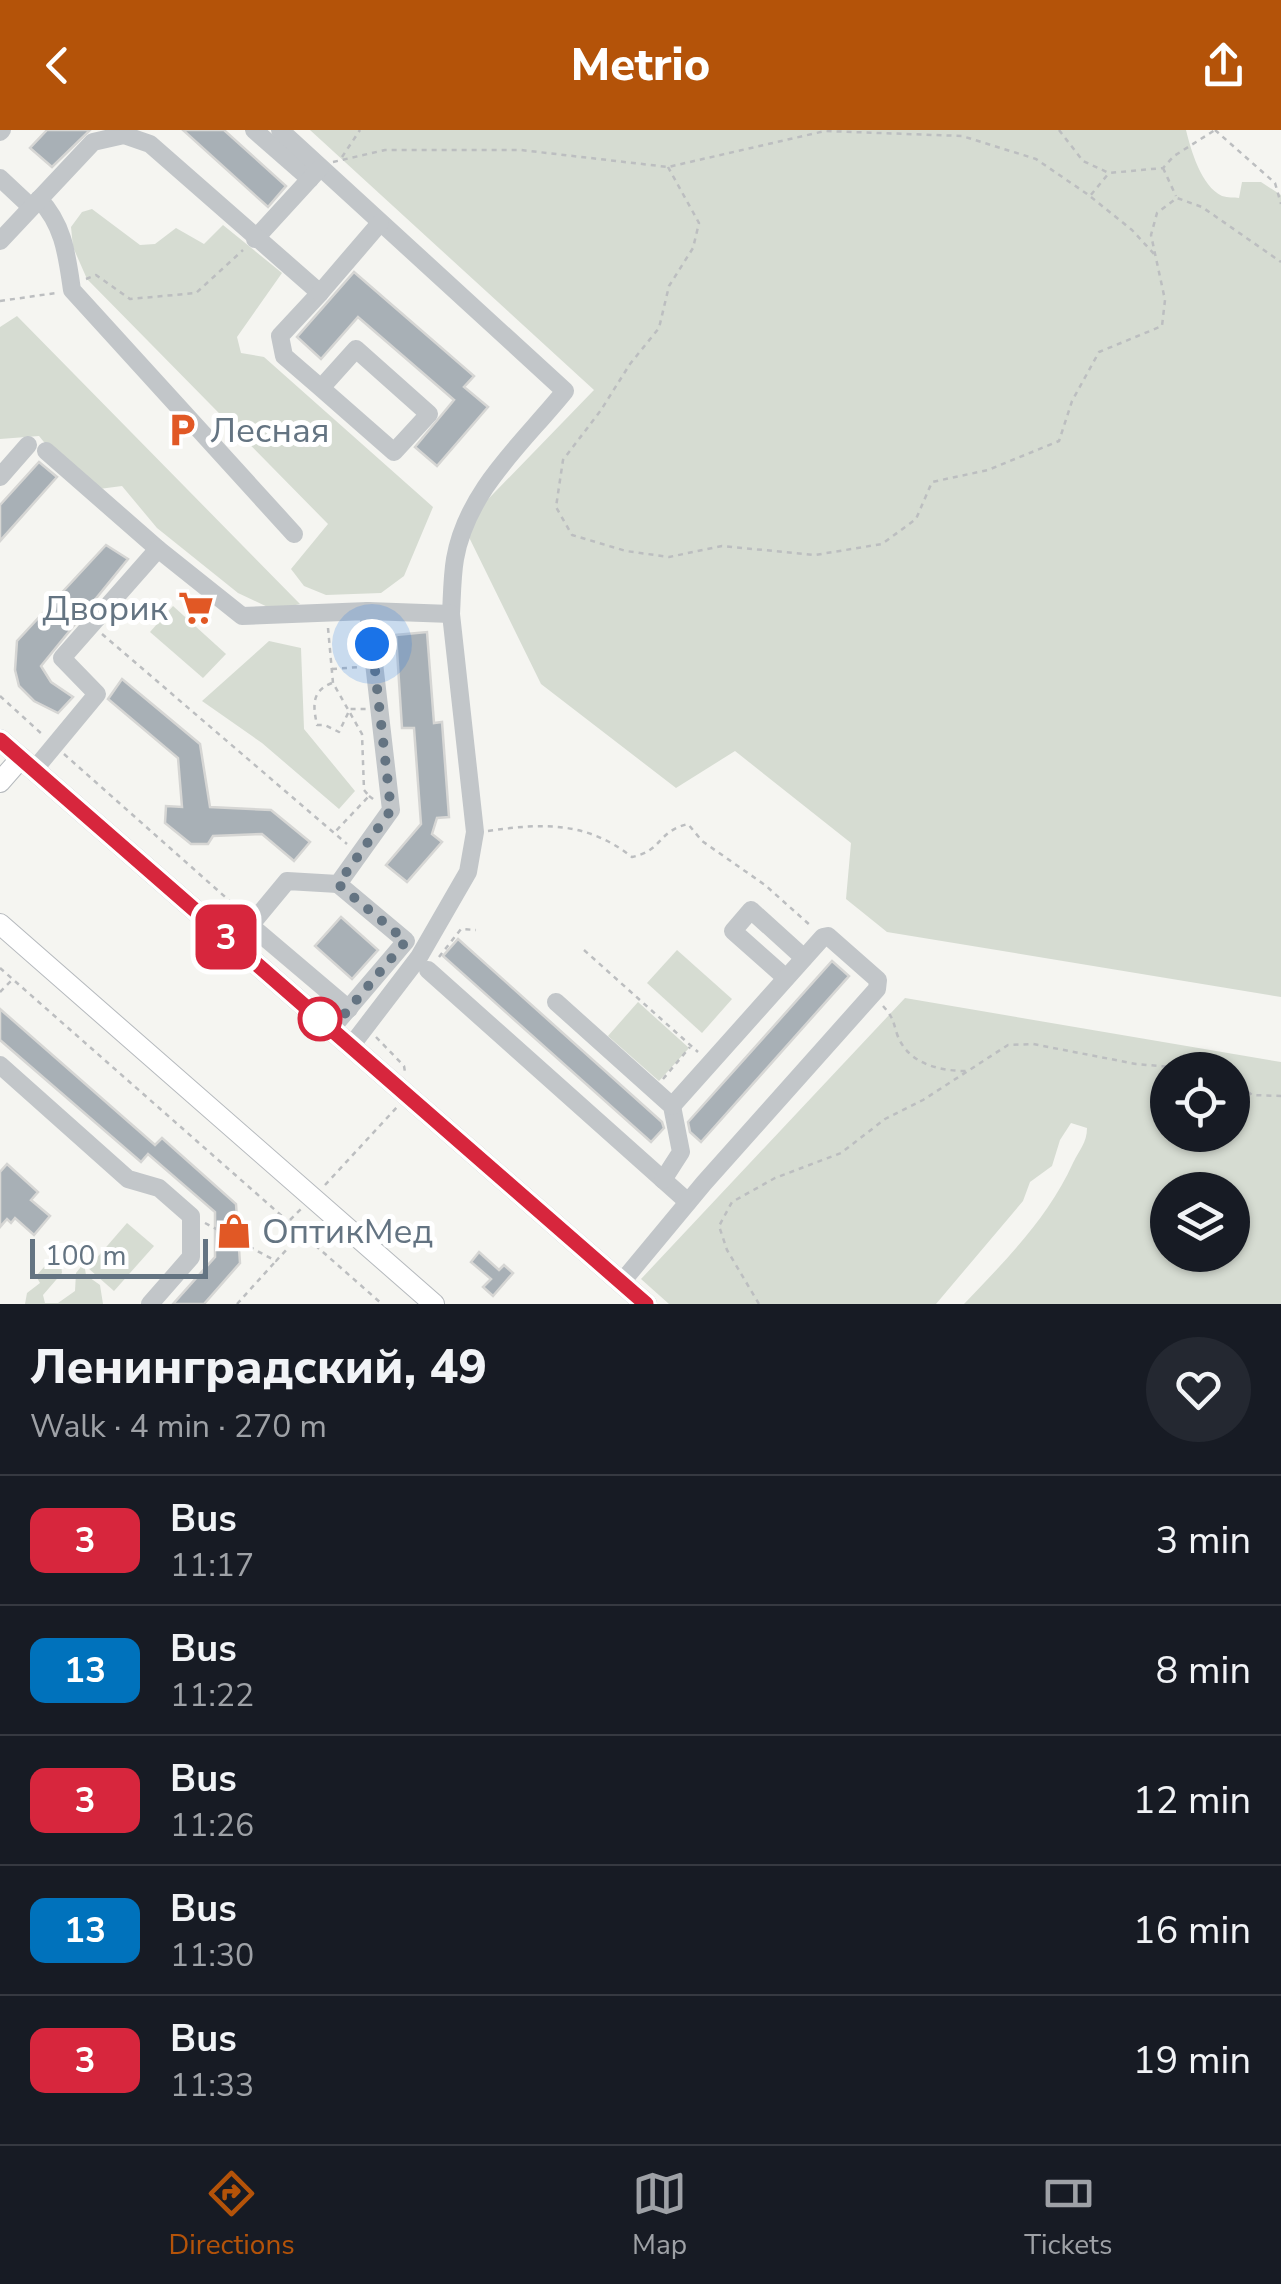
<!DOCTYPE html>
<meta charset="utf-8">
<style>
body{margin:0;font-family:"Nunito Sans",sans-serif;background:#242831;color:#f1f3f6;height:100vh;display:flex;flex-direction:column;font-size:38px;white-space:nowrap}
*{box-sizing:border-box;margin:0}
p{font-size:32px;color:#9ea1a6}
.icon{flex:none;width:55px;height:55px;fill:none;stroke:currentColor;stroke-width:2;stroke-linecap:round;stroke-linejoin:round}
.map{position:relative;height:1174px;overflow:hidden}
.sheet{display:flex;flex-direction:column;background:#171b24;flex:1}
.sheet>*{flex:none}
.badge{padding:0 20px;border-radius:15px;font-size:35px;line-height:65px}
.tools{position:absolute;left:1150px;top:922px;display:grid;gap:20px}
.tools a{display:grid;place-items:center;width:100px;height:100px;border-radius:50%;background:#171b24;box-shadow:0 2px 8px #0004;font-size:50px}
.scale{position:absolute;left:30px;bottom:25px;width:178px;box-sizing:border-box;padding-left:10px;border:5px solid #647482;border-top:0;font-size:28px;line-height:35px;white-space:nowrap;color:#647482;-webkit-text-stroke:8px #fff;paint-order:stroke}
.you{position:absolute;width:50px;height:50px;margin:-25px;border:8px solid #fff;border-radius:50%;background:#1a73e8;box-shadow:0 0 0 15px #1a73e833}
.map>.badge{position:absolute;translate:-50% -50%;box-shadow:0 0 0 5px #fff}
.round{display:grid;place-items:center;flex:none;width:105px;height:105px;border-radius:52px;background:#242831}
.summary{display:flex;align-items:center;justify-content:space-between;height:170px;padding:0 30px}
h1{font-size:48px;font-weight:800;line-height:75px}
ul{padding:0;list-style:none}
li{display:flex;align-items:center;gap:30px;height:130px;padding:0 30px;border-top:2px solid #363941}
li div{flex:1}
li b{display:block;font-size:38px}
li em{font-style:normal}
li .badge{min-width:110px;font-weight:700;text-align:center}
header{display:flex;justify-content:space-between;align-items:center;height:130px;padding:0 30px;background:#b45309;color:#fff;font-size:45px;font-weight:800}
.tab-bar{display:flex;justify-content:space-around;align-items:center;height:140px;border-top:2px solid #363941;background:#171b24;font-size:28px;color:#9ea1a6}
.tab-bar a{display:grid;justify-items:center;gap:5px}
.tab-bar .on{color:#b45309}
.map>svg:first-child{display:block}
</style>
<header><svg class="icon" aria-label="back" viewBox="0 0 24 24"><path d="M15 5l-7 7 7 7"/></svg>Metrio<svg class="icon" aria-label="share" viewBox="0 0 24 24"><path d="M12 15V3M7 8l5-5 5 5M5 13v7h14v-7"/></svg></header>
<div class="map">
<svg width="1281" height="1174" viewBox="0 0 1281 1174">
<rect width="100%" height="100%" fill="#f5f5f1"/>
<g fill="#d6dcd2" fill-rule="evenodd">
<path d="M310 0H1186C1191 20 1201 56 1222 66 1228 68 1234 67 1239 68L1242 52H1261L1281 65V867L887 802 846 769 851 713 735 621 676 658 541 554 463 395 594 260Z"/>
<polygon points="92,79 140,115 155,114 176,98 204,114 223,95 282,143 237,207 241,223 264,227 433,377 404,446 381,463 326,465 304,456 291,439 328,394 87,149 73,117 71,97 82,82"/>
<polygon points="17,186 300,474 274,480 238,463 157,398 122,356 84,361 39,306 0,309 0,197"/>
<polygon points="173,476 226,524 203,548 150,502"/>
<polygon points="269,511 301,518 304,599 355,661 339,679 262,613 202,571"/>
<polygon points="677,820 732,869 702,903 647,853"/>
<path d="M905 868 1281 932V1174H964C1006 1130 1048 1088 1073 1033 1079 1020 1087 1013 1087 998L1071 993 1060 1010 1052 1036 1030 1052 1023 1071 936 1174H669L641 1149ZM1168 940H1232V1005H1168ZM1168 1060H1232V1125H1168Z"/>
<polygon points="638,872 689,918 659,951 608,906"/>
<polygon points="127,1093 154,1116 114,1161 88,1138"/>
<polygon points="53,1127 61,1133 62,1143 43,1165 45,1173 58,1173 75,1161 76,1143 84,1133 86,1145 100,1155 103,1174 25,1174 27,1163 40,1153 36,1146"/>
</g>
<g fill="#a8b0b6" stroke="#d6d6d4" stroke-width="2.5">
<polygon points="47,0 90,0 52,37 30,18"/>
<polygon points="183,0 224,0 286,56 268,77"/>
<polygon points="354,142 474,246 464,257 488,277 437,336 415,317 454,270 358,187 321,229 297,207"/>
<polygon points="39,332 57,347 0,411 0,375"/>
<polygon points="106,415 128,429 41,536 51,552 73,567 58,583 34,571 19,556 15,540 17,511"/>
<polygon points="427,502 434,593 442,592 449,687 437,688 432,704 442,712 407,752 386,735 421,694 414,598 402,598 396,505"/>
<polygon points="122,549 200,614 210,677 271,680 310,712 294,731 262,704 213,706 208,714 191,714 165,693 166,676 182,677 178,628 108,569"/>
<polygon points="341,787 378,820 352,849 315,816"/>
<polygon points="458,809 662,992 664,998 651,1012 443,826"/>
<polygon points="832,831 849,846 701,1012 690,1002 688,992"/>
<polygon points="0,879 155,1015 162,1008 236,1074 240,1133 204,1174 173,1174 215,1127 215,1082 148,1024 141,1032 0,910"/>
<polygon points="7,1034 38,1062 31,1070 50,1086 34,1105 15,1088 11,1093 7,1089 0,1097 0,1042"/>
<polygon points="479,1122 499,1140 504,1135 513,1143 493,1166 483,1157 491,1149 471,1132"/>
</g>
<g fill="none" stroke-linecap="round" stroke-linejoin="round">
<defs>
<g id="major">
<polyline points="0,610 646,1174"/>
<polyline points="0,652 21,628"/>
<polyline points="0,794 434,1174"/>
</g>
</defs>
<use href="#major" stroke="#b5b9bd" stroke-width="22"/>
<g stroke="#bcbec0" stroke-width="2.5" stroke-dasharray="5 5" stroke-linecap="butt">
<polyline points="1059,0 1083,31 1109,43 1163,38 1174,26 1215,0"/>
<polyline points="1215,0 1275,53 1281,74"/>
<polyline points="342,27 360,0"/>
<polyline points="333,32 385,20 521,20 668,37 825,1 962,6 1036,29 1090,66 1109,43"/>
<polyline points="668,37 699,93 693,118 669,156 659,198 630,234 601,280 563,330 556,377 572,405 626,421 669,427 722,416 815,425 882,414 916,389 932,352 988,340 1059,311 1072,271 1099,222 1162,196 1165,170 1151,105 1157,83 1177,68 1202,77 1281,132"/>
<polyline points="1163,38 1176,66"/>
<polyline points="1091,67 1132,100 1155,125"/>
<polyline points="86,149 96,145 130,169 196,163 243,120"/>
<polyline points="0,171 56,163"/>
<polyline points="328,498 333,553 362,604 364,660 369,666 334,703"/>
<polyline points="102,504 347,714"/>
<polyline points="332,539 359,537"/>
<path d="M332 553C311 561 313 576 317 595H325L339 602 350 579H366"/>
<polyline points="0,566 43,605"/>
<polyline points="64,624 241,781"/>
<polyline points="369,666 376,671"/>
<path d="M488 701C543 693 586 691 632 727 664 720 656 702 688 694L702 711 765 755 811 796"/>
<polyline points="584,820 698,922"/>
<polyline points="439,827 461,799 476,800"/>
<polyline points="0,838 382,1174"/>
<polyline points="0,862 12,850"/>
<path d="M883 876C893 887 893 891 897 904 907 933 938 941 966 941"/>
<polyline points="376,907 404,936 405,942"/>
<polyline points="663,949 690,917"/>
<polyline points="1232,949 1252,965 1281,966"/>
<polyline points="325,1055 398,976"/>
<polyline points="290,1090 302,1078"/>
<polyline points="205,1093 276,1131 301,1104"/>
<polyline points="237,1174 275,1132"/>
<polyline points="759,1174 727,1120 719,1096 732,1072 775,1048 841,1023 885,989 923,970 1008,915 1033,914 1136,934 1207,940"/>
</g>
<g stroke="#c2c6c9" stroke-width="18">
<polyline points="254,0 310,49"/>
<path d="M280 0 565 261C523 313 467 360 455 429 452 447 452 466 451 484"/>
<polyline points="0,2 2,0"/>
<polyline points="0,48 31,77"/>
<path d="M39 69C64 95 67 126 72 160L294 404"/>
<polyline points="255,109 320,38"/>
<polyline points="0,111 93,12 124,5 150,14 320,163 280,206 284,226 321,258 356,219 429,284 394,322 321,258"/>
<polyline points="320,163 380,93"/>
<polyline points="46,321 158,419"/>
<polyline points="0,347 28,315"/>
<polyline points="34,640 97,564 62,528 158,419 242,486 368,481 391,680 338,754 287,751 234,815"/>
<polyline points="250,795 349,879"/>
<polyline points="428,840 688,1072"/>
<polyline points="786,848 733,801 751,780 804,828"/>
<polyline points="556,872 672,976 681,1022 663,1050"/>
<polyline points="331,899 406,811 338,754"/>
<polyline points="351,916 419,827 468,742 475,702 451,484 368,481"/>
<polyline points="0,935 128,1049 159,1058 191,1086 191,1127 150,1174"/>
<polyline points="621,1153 704,1053 877,859 878,850 828,806 823,807 672,976"/>
</g>
<use href="#major" stroke="#fff" stroke-width="20"/>
</g>
<g fill="none" stroke-linecap="round" stroke-linejoin="round">
<defs>
<polyline id="line" points="0,610 646,1174"/>
</defs>
<use href="#line" stroke="#fff" stroke-width="22"/>
<use href="#line" stroke="#d7263d" stroke-width="15"/>
<polyline stroke="#647482" stroke-width="10" stroke-dasharray="0 18" points="320,889 332,899 406,811 338,754 391,680 372,514"/>
</g>
<defs>
<symbol id="parking-bare" viewBox="-9 -9 18 18"><path d="M-3.5-5.5H1a3.5 3.5 0 0 1 0 7H-1V5.5H-3.5ZM-1-3.4V-.6H.8a1.4 1.4 0 0 0 0-2.8Z" fill="#e15825" stroke="#fff" stroke-width="2.5" paint-order="stroke"/></symbol>
<symbol id="supermarket-bare" viewBox="-9 -9 18 18"><path d="M-6-5.5h2.5l.6 2H6L4.5 2H-2.5L-4.4-4H-6ZM-1.5 3.2a1.3 1.3 0 1 0 .1 0ZM3 3.2a1.3 1.3 0 1 0 .1 0Z" fill="#e15825" stroke="#fff" stroke-width="2.5" paint-order="stroke"/></symbol>
<symbol id="shop-bare" viewBox="-9 -9 18 18"><path d="M-5-2.5h2.3a2.7 3.5 0 0 1 5.4 0H5L5.5 6h-11ZM-1.5-2.5h3a1.5 2.3 0 0 0-3 0Z" fill="#e15825" stroke="#fff" stroke-width="2.5" paint-order="stroke"/></symbol>
</defs>
<g fill-rule="evenodd">
<use href="#parking-bare" x="157" y="275" width="50" height="50"/>
<use href="#supermarket-bare" x="171" y="453" width="50" height="50"/>
<use href="#shop-bare" x="209" y="1076" width="50" height="50"/>
</g>
<circle fill="#fff" stroke="#d7263d" stroke-width="5" cx="320" cy="889" r="20"/>
<g text-anchor="middle" stroke-width="10" stroke-linejoin="round" paint-order="stroke">
<g font-size="35" fill="#647482" stroke="#fff" text-anchor="start">
<text x="210" y="312">Лесная</text>
<text x="168" y="490" text-anchor="end">Дворик</text>
<text x="262" y="1113">ОптикМед</text>
</g>
</g>
</svg>
<div class="tools">
<a><svg class="icon" aria-label="locate" viewBox="0 0 24 24"><circle cx="12" cy="12" r="6"/><path d="M12 2v4M12 18v4M2 12h4M18 12h4"/></svg></a>
<a><svg class="icon" aria-label="layers" viewBox="0 0 24 24"><path d="M12 4l9 5-9 5-9-5zM3 14l9 5 9-5"/></svg></a>
</div>
<div class="scale">100 m</div>
<div class="you" style="left:372px;top:514px"></div>
<b class="badge" style="left:226px;top:807px;background:#d7263d;color:#fff">3</b>
</div>
<section class="sheet">
<div class="summary"><div><h1>Ленинградский, 49</h1><p>Walk · 4 min · 270 m</p></div><a class="round"><svg class="icon" aria-label="heart" viewBox="0 0 24 24"><path d="M12 20l-8-8c-3-5 5-10 8-4 3-6 11-1 8 4z"/></svg></a></div>
<ul>
<li><span class="badge" style="background:#d7263d;color:#fff">3</span><div><b>Bus</b><p>11:17</p></div><em>3 min</em></li>
<li><span class="badge" style="background:#0072bc;color:#fff">13</span><div><b>Bus</b><p>11:22</p></div><em>8 min</em></li>
<li><span class="badge" style="background:#d7263d;color:#fff">3</span><div><b>Bus</b><p>11:26</p></div><em>12 min</em></li>
<li><span class="badge" style="background:#0072bc;color:#fff">13</span><div><b>Bus</b><p>11:30</p></div><em>16 min</em></li>
<li><span class="badge" style="background:#d7263d;color:#fff">3</span><div><b>Bus</b><p>11:33</p></div><em>19 min</em></li>
</ul>
</section>
<nav class="tab-bar">
<a class="on"><svg class="icon" aria-label="directions" viewBox="0 0 24 24"><path d="M12 3l9 9-9 9-9-9zM9 14v-3h6M13 9l2 2-2 2"/></svg>Directions</a>
<a><svg class="icon" aria-label="map" viewBox="0 0 24 24"><path d="M3 6l6-2 6 2 6-2v14l-6 2-6-2-6 2zM9 4v14M15 6v14"/></svg>Map</a>
<a><svg class="icon" aria-label="tickets" viewBox="0 0 24 24"><path d="M3 7h18v10H3zM15 7v10"/></svg>Tickets</a>
</nav>
